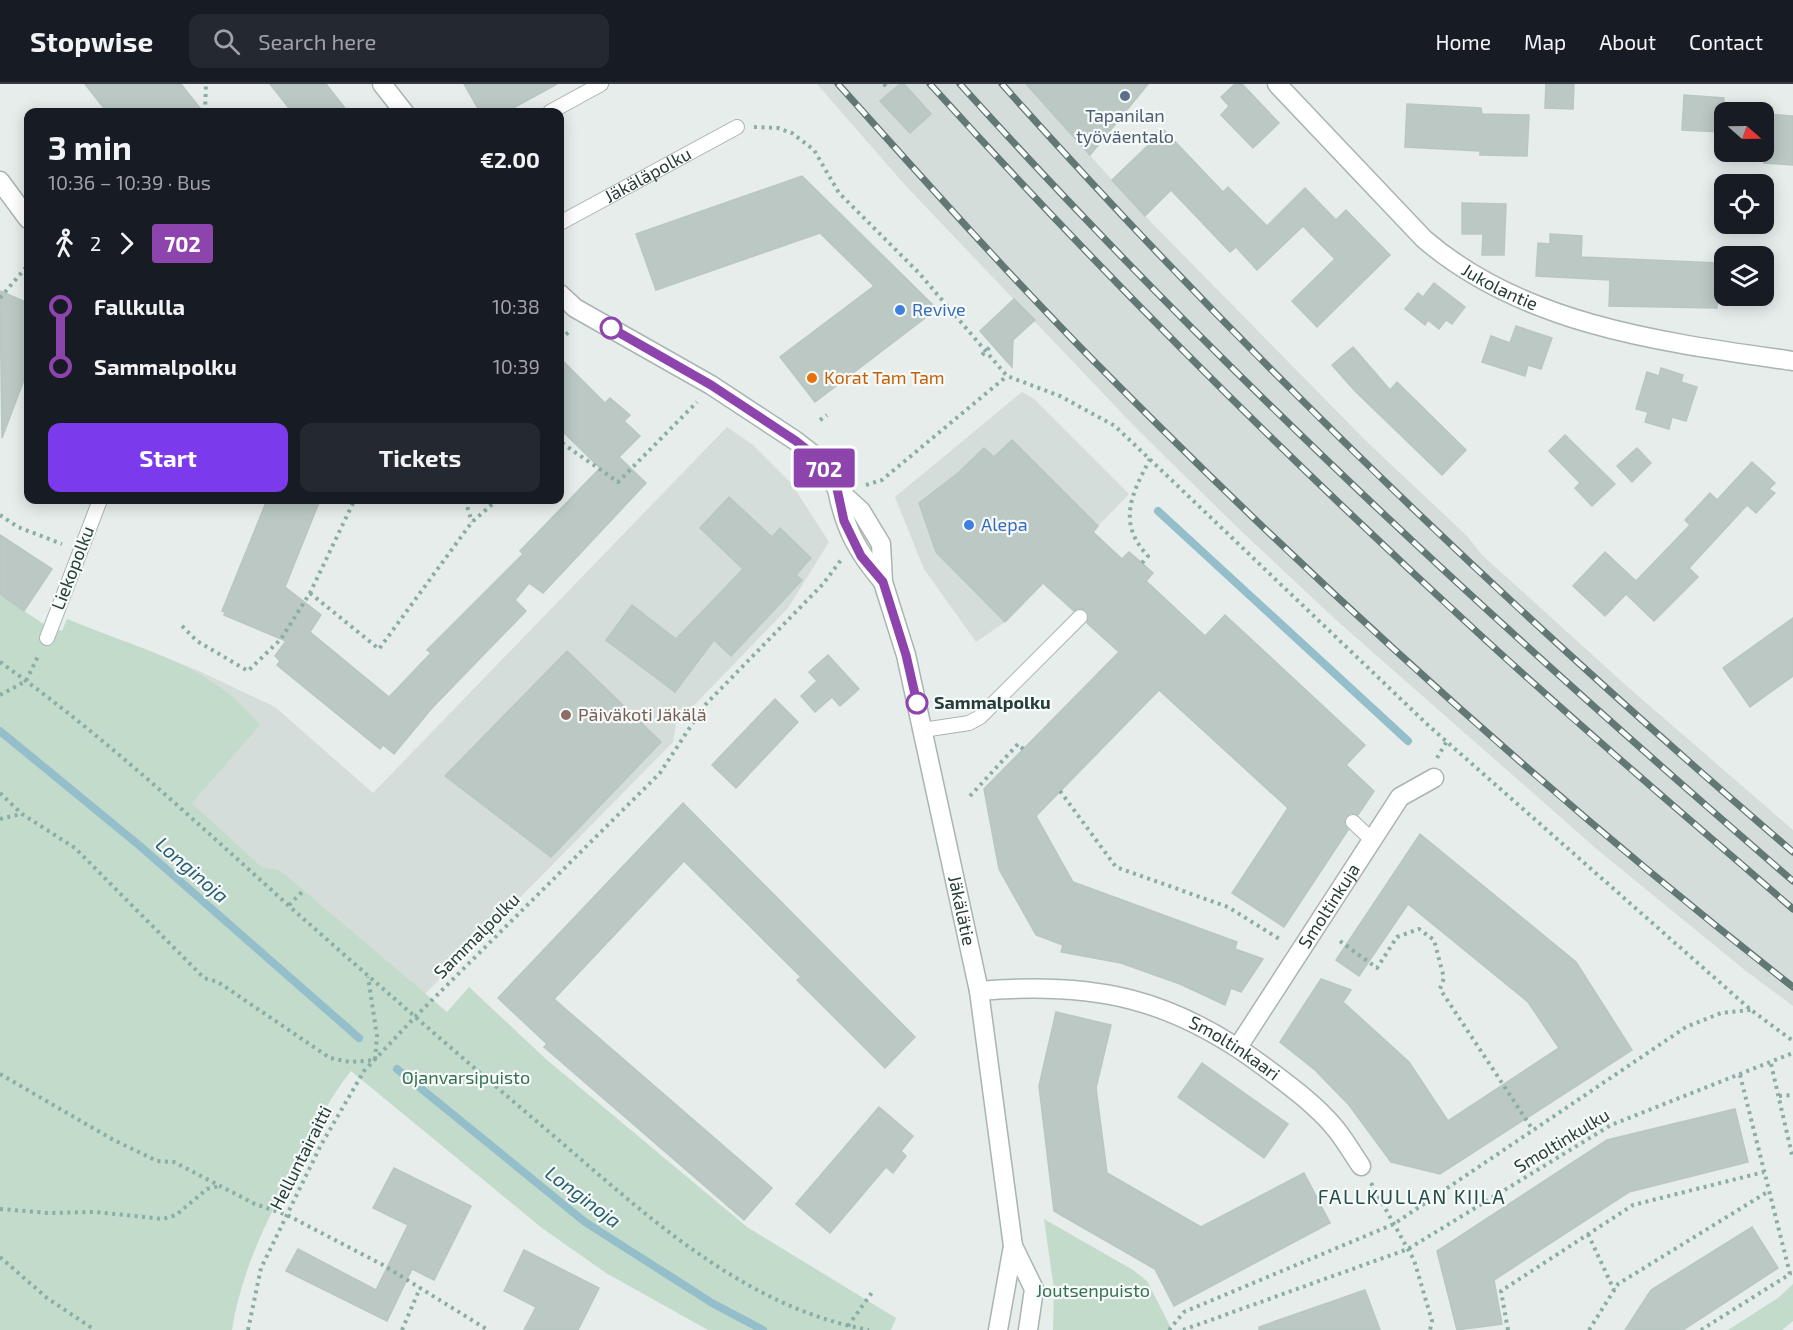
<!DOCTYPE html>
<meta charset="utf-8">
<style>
body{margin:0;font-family:"Exo 2",sans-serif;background:#242831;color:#f1f3f6;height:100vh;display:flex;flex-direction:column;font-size:22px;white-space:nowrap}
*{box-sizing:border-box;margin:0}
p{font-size:20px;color:#9ea1a6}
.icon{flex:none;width:33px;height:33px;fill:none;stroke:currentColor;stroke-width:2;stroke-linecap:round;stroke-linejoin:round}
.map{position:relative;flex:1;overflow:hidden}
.side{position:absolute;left:24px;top:24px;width:540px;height:396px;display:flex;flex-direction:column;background:#171b24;border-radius:12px;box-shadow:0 3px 15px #0003}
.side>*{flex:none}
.badge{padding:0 12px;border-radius:4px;font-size:21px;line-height:39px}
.needle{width:39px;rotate:110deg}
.buttons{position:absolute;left:1714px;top:18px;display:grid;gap:12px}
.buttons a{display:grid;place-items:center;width:60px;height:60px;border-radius:12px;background:#171b24;box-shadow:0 3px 15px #0003;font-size:30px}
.map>.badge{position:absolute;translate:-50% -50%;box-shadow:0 0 0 3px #fff}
.legs{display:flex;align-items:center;gap:9px;height:66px;padding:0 24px;font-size:20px}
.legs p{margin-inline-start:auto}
.headline{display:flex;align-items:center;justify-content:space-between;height:102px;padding:0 24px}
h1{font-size:33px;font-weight:700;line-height:45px}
.primary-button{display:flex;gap:12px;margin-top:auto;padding:12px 24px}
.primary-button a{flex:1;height:69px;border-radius:12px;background:#7c3aed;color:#fff;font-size:24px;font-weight:700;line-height:69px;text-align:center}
.primary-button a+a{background:#242831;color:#f1f3f6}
ul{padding:0 24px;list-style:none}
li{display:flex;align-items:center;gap:21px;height:60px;font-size:22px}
li i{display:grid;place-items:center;width:9px;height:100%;margin:0 8px;background:currentColor}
li i::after{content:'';width:15px;height:15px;margin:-8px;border:4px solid;border-radius:50%;background:#171b24}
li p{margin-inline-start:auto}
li:first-child i{background:linear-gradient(#0000 50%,currentColor 0)}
li:last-child i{background:linear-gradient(currentColor 50%,#0000 0)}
header{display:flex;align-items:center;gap:36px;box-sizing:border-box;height:84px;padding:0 30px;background:#171b24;border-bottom:2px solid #363941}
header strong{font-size:28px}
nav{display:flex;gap:33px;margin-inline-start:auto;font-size:21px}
.search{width:420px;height:54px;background:#242831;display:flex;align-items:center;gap:15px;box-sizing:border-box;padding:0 21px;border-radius:12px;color:#9ea1a6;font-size:22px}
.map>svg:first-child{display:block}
</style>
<header>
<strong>Stopwise</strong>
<div class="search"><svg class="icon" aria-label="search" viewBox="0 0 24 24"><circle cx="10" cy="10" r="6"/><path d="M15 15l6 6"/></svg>Search here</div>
<nav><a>Home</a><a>Map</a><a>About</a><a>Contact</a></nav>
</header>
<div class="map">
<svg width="1793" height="1246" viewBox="0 0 1793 1246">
<rect width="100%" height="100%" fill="#e6edeb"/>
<g fill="#d4ddda">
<polygon points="817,0 1025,0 1145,132 1365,356 1467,452 1482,471 1629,604 1793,746 1793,922 1746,887 1599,767 1335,535 1237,443 1136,344 905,101"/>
<polygon points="1022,308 1034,315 1129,410 1005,538 976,558 924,485 895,413"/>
<polygon points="727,343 753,361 791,399 829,458 788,524 676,640 673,658 425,910 280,786 262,783 192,719 67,535 199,587 275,623 373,709"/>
</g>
<g fill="#c2dbcb">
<path d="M0 511 42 539 62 547 67 535C139 566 208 577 260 641L192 719 262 783 280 786 447 928 469 903 547 976 747 1143 896 1234 891 1246H708L606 1189 542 1144 351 987C331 1011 318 1039 304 1066 273 1124 242 1181 232 1246H0Z"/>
<polygon points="1044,1135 1133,1186 1147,1197 1172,1246 1053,1246 1054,1205"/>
<polygon points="1793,1200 1793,1237 1782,1246 1728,1246 1778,1214"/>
</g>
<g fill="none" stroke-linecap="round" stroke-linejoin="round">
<g stroke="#95becb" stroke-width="8">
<polyline points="1158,427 1408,657"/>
<polyline points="0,647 140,762 359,954"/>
<polyline points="397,985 585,1138 712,1219 763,1246"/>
</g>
</g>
<g fill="#bbc8c4" stroke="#b9c6c2" stroke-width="1.5">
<polygon points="85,0 181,0 203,28 107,28"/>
<polygon points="270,0 326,0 348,28 292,28"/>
<polygon points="464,0 557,0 506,28 480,28"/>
<polygon points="900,0 904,0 931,30 910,49 880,17"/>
<polygon points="1026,0 1148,0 1090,71"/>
<polygon points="1235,0 1242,0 1279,39 1253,64 1221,31 1229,22 1221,13"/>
<polygon points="1546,0 1574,0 1573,25 1545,24"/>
<polygon points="1684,11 1724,14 1721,48 1682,46"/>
<polygon points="1407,20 1481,24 1482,30 1529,31 1527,72 1480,71 1480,67 1405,63"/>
<polygon points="1764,30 1793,32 1793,81 1764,79"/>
<polygon points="1164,46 1223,108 1228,103 1267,142 1305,104 1336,136 1346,126 1390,171 1317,243 1292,217 1335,175 1303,142 1257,186 1236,163 1230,168 1171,106 1145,132 1112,96"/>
<polygon points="802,92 937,225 815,318 780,273 874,202 820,149 656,206 636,150"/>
<polygon points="1462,119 1506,120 1504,171 1482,171 1483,150 1462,150"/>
<polygon points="1550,150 1582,152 1581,173 1719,179 1717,224 1609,222 1610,196 1536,192 1538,159 1550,160"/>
<polygon points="1434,199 1465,223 1452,240 1446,236 1439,245 1428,236 1425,241 1405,225 1418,209 1423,213"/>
<polygon points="0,207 28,219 28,285 2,354"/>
<polygon points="1014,215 1035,236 1013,256 1012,283 980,247"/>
<polygon points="1516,242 1552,254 1541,285 1528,281 1525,292 1482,278 1491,252 1510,259"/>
<polygon points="1353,263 1390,306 1397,298 1466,366 1442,391 1355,307 1332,281"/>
<polygon points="560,274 605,319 610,314 630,331 624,337 640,352 619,373 646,399 543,509 529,499 515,516 526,527 432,624 394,670 383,661 380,665 277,581 280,577 275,572 286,557 224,531 225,528 222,527 267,416 320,416 285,503 321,531 310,548 389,613 431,569 427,566 523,470 520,467 600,384 560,345"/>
<polygon points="1661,284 1683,291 1681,298 1697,303 1686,337 1672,333 1669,345 1645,338 1648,328 1636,325 1647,288 1659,292"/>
<polygon points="1565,351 1615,400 1592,422 1575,404 1580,399 1549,367"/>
<polygon points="1012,356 1098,442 1093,448 1122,475 1129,468 1142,479 1153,489 1146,497 1205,552 1225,531 1365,661 1346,681 1374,707 1358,731 1351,729 1346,732 1344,740 1348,746 1284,843 1232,809 1288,724 1159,606 1036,732 1073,798 1237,858 1235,865 1263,875 1241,908 1231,904 1225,921 1180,900 1121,879 1061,868 1063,861 1036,851 999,785 984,705 1119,568 1087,539 1089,531 1086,526 1078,524 1074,527 1043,499 1005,538 936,468 919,419 958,389 984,364 994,373"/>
<polygon points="1637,364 1651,379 1632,398 1617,382"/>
<polygon points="1752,378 1775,399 1769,405 1775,409 1756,429 1747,421 1689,484 1698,493 1654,537 1626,510 1605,532 1573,502 1605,468 1636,497 1690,441 1685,436 1710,409 1717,416"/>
<polygon points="729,413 772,453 780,444 811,474 796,491 802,496 731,572 714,556 675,608 606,556 632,521 676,555 743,485 700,444"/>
<polygon points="0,451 52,485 24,527 0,510"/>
<polygon points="1793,534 1793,592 1750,623 1723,584"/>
<polygon points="567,567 661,658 551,773 445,692"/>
<polygon points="828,571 859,605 840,622 832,613 815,628 801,612 817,597 809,588"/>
<polygon points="775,615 798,638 736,704 712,681"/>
<polygon points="683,719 915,953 885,984 797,896 801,893 684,777 554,915 772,1104 744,1136 544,963 547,960 498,914"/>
<polygon points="1420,750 1576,878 1632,966 1440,1090 1391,1078 1349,1021 1315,986 1280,958 1321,895 1351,906 1343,918 1409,978 1448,1037 1559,964 1528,918 1408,820 1359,892 1336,876"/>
<polygon points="1056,928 1111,941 1096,1004 1107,1089 1201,1143 1304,1089 1330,1139 1174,1222 1155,1185 1054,1127 1039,1002"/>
<polygon points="1202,979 1288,1040 1264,1074 1178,1013"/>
<polygon points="879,1023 913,1052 901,1067 906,1072 893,1089 886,1083 830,1149 796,1120"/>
<polygon points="1735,1025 1748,1078 1629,1108 1494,1196 1502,1240 1457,1246 1437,1167 1607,1056"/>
<polygon points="394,1084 471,1122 434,1196 412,1185 387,1237 286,1187 298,1165 376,1206 408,1141 373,1124"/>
<polygon points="1752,1143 1778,1184 1683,1246 1625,1246 1651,1206"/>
<polygon points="524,1166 599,1204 578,1246 524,1246 536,1223 504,1207"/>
<polygon points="1365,1206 1380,1246 1259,1246 1259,1243"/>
</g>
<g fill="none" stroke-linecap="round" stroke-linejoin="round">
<defs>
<g id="lane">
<polyline points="550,28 601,0"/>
<path id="s1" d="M560 139 737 43"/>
<polyline points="47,554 100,416"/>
<polyline points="923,646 969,639 980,633 1080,533"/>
<polyline points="1353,738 1372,756"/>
</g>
<g id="street">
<polyline points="382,0 404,28"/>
<path id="s2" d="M1277 0 1424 155C1525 242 1667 259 1793 277"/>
<polyline points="0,97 28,135"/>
<path id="s3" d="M560 210 575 224 711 301 796 357 819 375 837 405 861 427 881 460 883 498 906 571 979 907 1013 1162 998 1246"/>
<path d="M837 405C845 445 857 467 883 498"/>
<path id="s4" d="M979 907C1094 897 1173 914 1266 984 1290 1002 1316 1021 1335 1044 1345 1056 1352 1069 1361 1082"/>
<path id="s5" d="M1238 963 1400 713 1434 694"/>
<polyline points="1013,1162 1034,1205 1028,1246"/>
</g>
</defs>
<use href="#lane" stroke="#a9b5b2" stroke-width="16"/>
<use href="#street" stroke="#a9b5b2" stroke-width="21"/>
<g stroke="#8aada5" stroke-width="4" stroke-dasharray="3 4.5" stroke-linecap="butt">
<polyline points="884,0 887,4"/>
<polyline points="205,28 206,0"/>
<polyline points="754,43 778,44 792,49 814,66 839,109 919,189 1007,292 1060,312 1115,342 1429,642 1751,926 1793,957"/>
<polyline points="0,214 28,181"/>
<polyline points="560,255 570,247"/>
<polyline points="982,271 992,261"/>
<polyline points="820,336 827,331"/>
<polyline points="560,357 562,359 560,361"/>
<polyline points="562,359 618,398 697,318"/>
<polyline points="866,401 882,396 1007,292"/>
<polyline points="346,416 353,419"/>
<polyline points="465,416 472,438"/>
<polyline points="0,431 18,443 62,460"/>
<path d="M1142 479 1148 472C1117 439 1131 411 1150 375"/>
<polyline points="310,509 379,565 472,438 497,416"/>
<polyline points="182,542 197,557 248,587 281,555 310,509 353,419 358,416"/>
<path d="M0 578C103 651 195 737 288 821 370 894 452 965 535 1036 634 1119 736 1222 869 1246"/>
<polyline points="0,611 26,597 39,570"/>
<polyline points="1437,674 1447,657"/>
<polyline points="1060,707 1116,783 1228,823 1281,856"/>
<polyline points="0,709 22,730 75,764 204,894 218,898 330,974 350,978 375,976 377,952 368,893"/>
<polyline points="970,712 1018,660 1023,665"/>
<polyline points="0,735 21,730"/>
<polyline points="289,821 303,807"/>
<polyline points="1340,857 1377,884 1397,853 1419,845 1434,856 1444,894 1440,905 1533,1046"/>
<polyline points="1771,980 1793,1075"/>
<polyline points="0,990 110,1054 157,1077 174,1078 255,1120 287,1131 383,1181 488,1246"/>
<polyline points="1779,1012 1793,1011"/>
<polyline points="1371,1099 1414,1176 1432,1237 1430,1246"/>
<polyline points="0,1125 49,1129 95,1128 163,1135 176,1131 207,1105 220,1102"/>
<polyline points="1588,1150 1614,1206"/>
<polyline points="0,1173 47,1214 95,1246"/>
<polyline points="848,1242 873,1207"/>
<polyline points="248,1246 261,1184 321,1061 364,987 414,934 660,689 704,622 823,500 841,476"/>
<polyline points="402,1246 420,1204"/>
<polyline points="1169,1246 1184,1228 1394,1140 1686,943 1721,929 1751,926"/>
<polyline points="1183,1246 1408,1165 1611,1041 1793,969"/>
<polyline points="1508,1246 1501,1207 1633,1121 1764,1088"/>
<polyline points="1589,1246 1618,1200 1769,1107"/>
<polyline points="1701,1246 1790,1190 1740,991"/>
</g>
<use href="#lane" stroke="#fff" stroke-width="14"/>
<use href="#street" stroke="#fff" stroke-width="18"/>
<defs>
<g id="rail">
<path d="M838 0C918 89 997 178 1080 263 1305 491 1541 706 1793 903"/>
<path d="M930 0C1103 191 1287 374 1477 548 1580 643 1687 733 1793 825"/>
<path d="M960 0C1218 286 1502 546 1793 797"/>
<path d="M1002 0C1247 275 1514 529 1793 768"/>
</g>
</defs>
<use href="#rail" stroke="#627874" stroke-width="7"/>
<use href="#rail" stroke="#f6faf8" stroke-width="4.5" stroke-dasharray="14" stroke-linecap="butt"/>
</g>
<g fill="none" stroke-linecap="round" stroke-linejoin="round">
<defs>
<polyline id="line-1" points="611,244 711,301 796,357 819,375 837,405 844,437 861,472 883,498 906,571 917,619"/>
</defs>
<use href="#line-1" stroke="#fff" stroke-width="14"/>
<use href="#line-1" stroke="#8e44ad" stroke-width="9"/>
</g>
<circle fill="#5c6f8a" stroke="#f6faf8" stroke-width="2" cx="1125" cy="12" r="6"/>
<g fill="#3f7fe0" stroke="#f6faf8" stroke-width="2">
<circle cx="900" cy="226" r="6"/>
<circle cx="969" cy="441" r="6"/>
</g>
<g fill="#fff" stroke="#8e44ad" stroke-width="3">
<circle cx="611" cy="244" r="10"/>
<circle cx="917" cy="619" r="10"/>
</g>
<circle fill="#e8710a" stroke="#f6faf8" stroke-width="2" cx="812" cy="294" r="6"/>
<circle fill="#8d6e63" stroke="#f6faf8" stroke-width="2" cx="566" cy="631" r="6"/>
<g text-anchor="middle" stroke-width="4.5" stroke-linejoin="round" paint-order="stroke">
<g font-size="18" fill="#4e5e75" stroke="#f6faf8">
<text x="1125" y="38">Tapanilan<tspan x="1125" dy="21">työväentalo</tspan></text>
</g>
<g font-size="18" fill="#273d39" stroke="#f6faf8">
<text dy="6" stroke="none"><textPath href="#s1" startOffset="100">Jäkäläpolku</textPath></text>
<text dy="6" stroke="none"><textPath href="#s2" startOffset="304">Jukolantie</textPath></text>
<text transform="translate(73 484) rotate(-69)" y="6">Liekopolku</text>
<text dy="6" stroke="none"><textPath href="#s5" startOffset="168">Smoltinkuja</textPath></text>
<text dy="6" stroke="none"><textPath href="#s3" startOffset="790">Jäkälätie</textPath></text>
<text transform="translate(477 852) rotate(-45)" y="6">Sammalpolku</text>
<text dy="6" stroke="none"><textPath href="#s4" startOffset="268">Smoltinkaari</textPath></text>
<text transform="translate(1562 1057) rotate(-31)" y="6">Smoltinkulku</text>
<text transform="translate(301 1074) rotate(-63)" y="6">Helluntairaitti</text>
</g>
<g font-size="18" fill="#366cbe" stroke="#f6faf8" text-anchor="start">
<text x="912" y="232">Revive</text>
<text x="981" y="447">Alepa</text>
</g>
<g font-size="18" fill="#c56008" stroke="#f6faf8" text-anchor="start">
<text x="824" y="300">Korat Tam Tam</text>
</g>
<g font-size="18" font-weight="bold" fill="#273d39" stroke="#f6faf8" text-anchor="start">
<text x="934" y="625">Sammalpolku</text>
</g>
<g font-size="18" fill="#785e54" stroke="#f6faf8" text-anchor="start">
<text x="578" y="637">Päiväkoti Jäkälä</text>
</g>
<g font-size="18" fill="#366f51" stroke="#f6faf8">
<text x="466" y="1000">Ojanvarsipuisto</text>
<text x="1093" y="1213">Joutsenpuisto</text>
</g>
<g font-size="20" font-style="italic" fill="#275f73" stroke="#f6faf8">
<text transform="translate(192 786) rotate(41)" y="7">Longinoja</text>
<text transform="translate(583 1113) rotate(37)" y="7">Longinoja</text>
</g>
<g font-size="20" letter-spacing="1.5" fill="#254d47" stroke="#f6faf8">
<text x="1412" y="1120">FALLKULLAN KIILA</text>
</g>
</g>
</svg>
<div class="buttons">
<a><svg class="needle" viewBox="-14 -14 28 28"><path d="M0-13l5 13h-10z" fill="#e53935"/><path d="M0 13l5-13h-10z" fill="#9ea1a6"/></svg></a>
<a><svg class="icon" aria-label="locate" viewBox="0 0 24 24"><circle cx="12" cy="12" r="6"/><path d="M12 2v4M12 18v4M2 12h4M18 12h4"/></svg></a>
<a><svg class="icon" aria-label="layers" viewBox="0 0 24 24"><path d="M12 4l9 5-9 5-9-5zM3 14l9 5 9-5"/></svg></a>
</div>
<b class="badge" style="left:824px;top:384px;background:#8e44ad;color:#fff">702</b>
<section class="side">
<div class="headline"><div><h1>3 min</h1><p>10:36 – 10:39 · Bus</p></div><b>€2.00</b></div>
<div class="legs"><svg class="icon" aria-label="walk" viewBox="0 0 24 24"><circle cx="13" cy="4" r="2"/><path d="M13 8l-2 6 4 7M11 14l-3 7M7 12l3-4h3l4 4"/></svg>2<svg class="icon" aria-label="forward" viewBox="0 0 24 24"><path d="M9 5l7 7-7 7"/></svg><b class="badge" style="background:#8e44ad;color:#fff">702</b></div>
<ul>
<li><i style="color:#8e44ad"></i><b>Fallkulla</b><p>10:38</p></li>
<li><i style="color:#8e44ad"></i><b>Sammalpolku</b><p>10:39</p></li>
</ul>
<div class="primary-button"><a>Start</a><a>Tickets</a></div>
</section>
</div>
